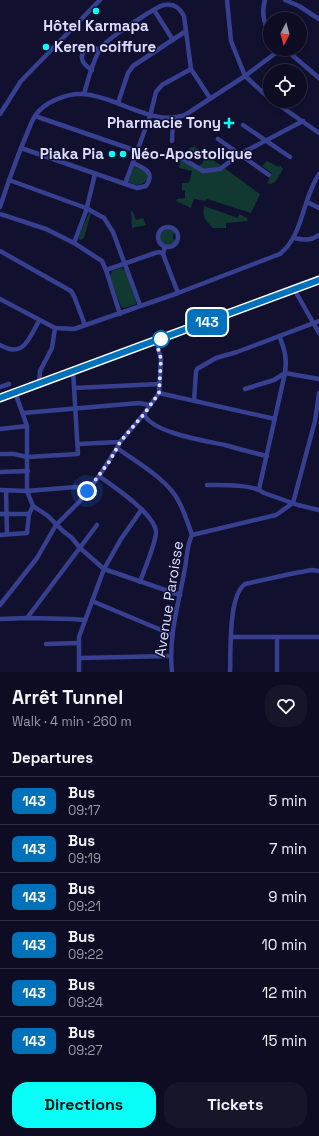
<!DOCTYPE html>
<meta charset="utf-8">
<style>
body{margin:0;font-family:"Space Grotesk",sans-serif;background:#16152a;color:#f1f3f6;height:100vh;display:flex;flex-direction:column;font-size:15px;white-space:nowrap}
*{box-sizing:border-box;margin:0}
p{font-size:13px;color:#9a9ba5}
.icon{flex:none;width:22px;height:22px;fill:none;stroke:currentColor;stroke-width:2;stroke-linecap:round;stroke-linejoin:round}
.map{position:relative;height:672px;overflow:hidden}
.side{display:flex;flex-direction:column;background:#0d0c22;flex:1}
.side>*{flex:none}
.badge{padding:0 8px;border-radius:6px;font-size:14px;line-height:26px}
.needle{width:26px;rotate:186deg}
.fabs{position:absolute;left:263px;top:12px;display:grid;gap:8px}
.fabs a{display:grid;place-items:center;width:44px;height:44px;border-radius:50%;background:#0d0c22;box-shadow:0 2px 6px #0003,0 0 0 1px #2d2c40;font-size:20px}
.you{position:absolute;width:20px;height:20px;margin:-10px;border:3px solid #fff;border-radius:50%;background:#1a73e8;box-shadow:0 0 0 6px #1a73e833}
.map>.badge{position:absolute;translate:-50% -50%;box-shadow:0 0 0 2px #fff}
h2{padding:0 12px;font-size:15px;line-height:36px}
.round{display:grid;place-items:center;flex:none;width:42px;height:42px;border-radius:16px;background:#16152a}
.summary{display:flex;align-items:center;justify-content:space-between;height:68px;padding:0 12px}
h1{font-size:19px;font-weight:700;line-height:30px}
.cta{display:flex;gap:8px;margin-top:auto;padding:8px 12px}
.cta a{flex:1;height:46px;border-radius:16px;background:#08fff7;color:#111;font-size:16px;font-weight:700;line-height:46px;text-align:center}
.cta a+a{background:#16152a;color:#f1f3f6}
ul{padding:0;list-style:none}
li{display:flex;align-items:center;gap:12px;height:48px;padding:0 12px;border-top:1px solid #2d2c40}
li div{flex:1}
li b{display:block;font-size:15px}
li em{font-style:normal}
li .badge{min-width:44px;font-weight:700;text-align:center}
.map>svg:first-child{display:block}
</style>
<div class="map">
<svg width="319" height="672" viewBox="0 0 319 672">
<rect width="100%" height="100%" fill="#11102e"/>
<g fill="#123832">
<polygon points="194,146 260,194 251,213 207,199 205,201 194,199 191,208 176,201 177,199 185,198 185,191 182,190 182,183 189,183 192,171 179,168 180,159 194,168 202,164 204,159 188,149"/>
<polygon points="267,161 279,167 280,165 283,169 276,181 271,184 267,183 272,173 262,166"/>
<path d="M134 166 143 169 147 174V180C140 187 136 185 128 182Z"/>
<path d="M204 206 238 218 239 214 247 218 248 221 226 223V228H213C205 220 202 217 204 206Z"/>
<polygon points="131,210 134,214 136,220 143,218 146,225 132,228"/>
<polygon points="89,213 91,213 84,238 81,240 79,239 79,236"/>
<polygon points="167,228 174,228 176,231 173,235 173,239 177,241 177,243 169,247 162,245 159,240 161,233"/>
<polygon points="121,268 125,270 136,301 136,304 124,308 121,307 110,276 112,271"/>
</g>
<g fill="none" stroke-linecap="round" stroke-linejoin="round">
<g stroke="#374090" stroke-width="4.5">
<polyline points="227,0 231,41 245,76 270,99"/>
<path d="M265 0C261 13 264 23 270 35"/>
<polyline points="285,0 299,6 319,19"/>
<polyline points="154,10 173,40"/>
<polyline points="285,49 319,78"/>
<path d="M92 70C82 64 76 54 90 48L100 49"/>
<path d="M84 94C88 80 93 59 101 48 104 41 157 6 164 5 174 3 180 8 184 16L191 69 210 98"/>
<polyline points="273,101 319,133"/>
<polyline points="118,103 128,73 133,66 186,31"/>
<polyline points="0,114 21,81 100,0"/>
<polyline points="35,116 137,151"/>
<polyline points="243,125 290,157"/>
<polyline points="218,139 269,175"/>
<polyline points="172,141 173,118"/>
<path d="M21 148 137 188 146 186C156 172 144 168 133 163"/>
<polyline points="180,157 203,171 220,169 240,154 303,121"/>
<polyline points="9,180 86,208 104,218 113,232 140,305"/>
<polyline points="125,184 150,116 156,92 162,85 191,69"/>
<polyline points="307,202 319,208"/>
<path d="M0 207C8 183 16 159 26 136 29 129 31 122 35 116 44 102 67 93 83 94 96 95 115 102 127 107 146 114 164 122 185 115L245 76 281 49"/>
<polyline points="0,214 46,229 74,243 102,261 106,270 120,314"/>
<circle cx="168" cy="237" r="10"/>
<path d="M294 238C304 240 311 241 319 235"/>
<polyline points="74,243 86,211 95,174"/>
<polyline points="165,247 163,254 178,293"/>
<polyline points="0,251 71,291 74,296 85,325"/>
<polyline points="106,270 155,253 160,252 163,254"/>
<polyline points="294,289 319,333"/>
<path d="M0 299 55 328 74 329 178 293 280 254C304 234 302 199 319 174"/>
<path d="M0 345C24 359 29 338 39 321"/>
<polyline points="39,383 40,371 52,348 55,328"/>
<polyline points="0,387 9,384"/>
<polyline points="74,388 160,384"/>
<polyline points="245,389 274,380 285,373 319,379"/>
<polyline points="159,393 275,419"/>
<polyline points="194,401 196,372 197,369 216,358 237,352 319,321"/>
<polyline points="23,413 139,403 150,405"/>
<path d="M144 414C152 433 206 441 225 445 239 449 253 453 267 456"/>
<polyline points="0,429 27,426"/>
<polyline points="78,444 120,442"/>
<path d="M117 448C136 462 167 479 178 500 184 511 188 523 192 535"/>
<polyline points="0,454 14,454 27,457 78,454 73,370"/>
<polyline points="0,472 28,471"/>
<path d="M99 476C113 486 155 514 156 532 156 543 144 570 140 582"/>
<path d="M207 485C222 485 253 484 264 493L298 505 319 510"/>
<path d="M259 489 285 373C287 359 285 349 279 336"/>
<polyline points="0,490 27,491 76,487 87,491"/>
<polyline points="6,490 7,534"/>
<polyline points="33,506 48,516 63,531 72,538 80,548 104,569 180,595"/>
<polyline points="0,514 29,514"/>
<polyline points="0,535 27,533 29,514 33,506 27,491 27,426 15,392"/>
<polyline points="92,601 173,635"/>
<polyline points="0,605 37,558 56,525 79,502 99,476 117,448 120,442 144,414 159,393 161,359 156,341"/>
<polyline points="27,618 97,525"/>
<polyline points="0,619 27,618 72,619 84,620"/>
<polyline points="232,637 319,637"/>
<polyline points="277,637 277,672"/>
<polyline points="46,644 78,643"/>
<polyline points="79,658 170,656"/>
<polyline points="79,672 79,637 104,569 121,539 142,509"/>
<path d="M172 672C168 637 179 602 185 568 187 557 187 544 192 535L276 515 293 503 315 421 319 393"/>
<path d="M230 672C231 651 228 596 245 584L290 574 312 570 319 571"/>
</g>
<polyline stroke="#374090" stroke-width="5.5" points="0,398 319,280"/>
</g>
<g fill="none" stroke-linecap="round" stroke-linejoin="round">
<defs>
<polyline id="line" points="0,398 319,280"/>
</defs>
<use href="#line" stroke="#fff" stroke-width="9"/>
<use href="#line" stroke="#0072bc" stroke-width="6"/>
<polyline stroke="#dcddff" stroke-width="4" stroke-dasharray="0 7.2" points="87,491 109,462 117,448 120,442 144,414 159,393 161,359 156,341 161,339"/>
</g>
<g fill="#08fff7" stroke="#11102e" stroke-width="1.5">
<circle cx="96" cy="11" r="4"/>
<circle cx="46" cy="47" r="4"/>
<path d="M227 117h4v4h4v4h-4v4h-4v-4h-4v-4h4z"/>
<circle cx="112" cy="154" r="4"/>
<circle cx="123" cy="154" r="4"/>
</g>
<circle fill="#fff" stroke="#0072bc" stroke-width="2" cx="161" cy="339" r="8"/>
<g text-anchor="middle" stroke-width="3" stroke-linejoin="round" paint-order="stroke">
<g font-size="15" font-weight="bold" fill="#dcddff" stroke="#11102e" text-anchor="start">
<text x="96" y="31" text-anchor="middle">Hôtel Karmapa</text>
<text x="54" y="52">Keren coiffure</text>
<text x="221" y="128" text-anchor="end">Pharmacie Tony</text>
<text x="104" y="159" text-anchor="end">Piaka Pia</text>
<text x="131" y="159">Néo-Apostolique</text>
</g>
<g font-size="15" fill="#dcddff" stroke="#11102e">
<text transform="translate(169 599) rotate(-81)" y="5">Avenue Paroisse</text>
</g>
</g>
</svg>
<div class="fabs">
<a><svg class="needle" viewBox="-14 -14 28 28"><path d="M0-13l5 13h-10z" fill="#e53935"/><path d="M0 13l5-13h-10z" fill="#9a9ba5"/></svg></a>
<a><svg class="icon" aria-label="locate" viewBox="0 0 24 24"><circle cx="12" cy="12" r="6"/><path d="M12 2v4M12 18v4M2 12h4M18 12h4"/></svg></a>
</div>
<div class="you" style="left:87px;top:491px"></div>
<b class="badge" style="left:207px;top:322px;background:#0072bc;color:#fff">143</b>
</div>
<section class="side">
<div class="summary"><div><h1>Arrêt Tunnel</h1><p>Walk · 4 min · 260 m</p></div><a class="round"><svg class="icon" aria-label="heart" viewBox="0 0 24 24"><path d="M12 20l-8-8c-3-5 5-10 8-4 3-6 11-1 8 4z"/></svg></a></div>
<h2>Departures</h2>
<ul>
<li><span class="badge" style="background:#0072bc;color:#fff">143</span><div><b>Bus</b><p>09:17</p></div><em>5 min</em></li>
<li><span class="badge" style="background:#0072bc;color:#fff">143</span><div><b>Bus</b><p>09:19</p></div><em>7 min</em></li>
<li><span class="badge" style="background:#0072bc;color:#fff">143</span><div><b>Bus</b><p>09:21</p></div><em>9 min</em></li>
<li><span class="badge" style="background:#0072bc;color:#fff">143</span><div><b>Bus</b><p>09:22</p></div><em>10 min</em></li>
<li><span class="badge" style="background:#0072bc;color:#fff">143</span><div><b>Bus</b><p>09:24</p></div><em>12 min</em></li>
<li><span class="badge" style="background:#0072bc;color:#fff">143</span><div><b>Bus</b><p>09:27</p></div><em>15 min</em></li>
</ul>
<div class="cta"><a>Directions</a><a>Tickets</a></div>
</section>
